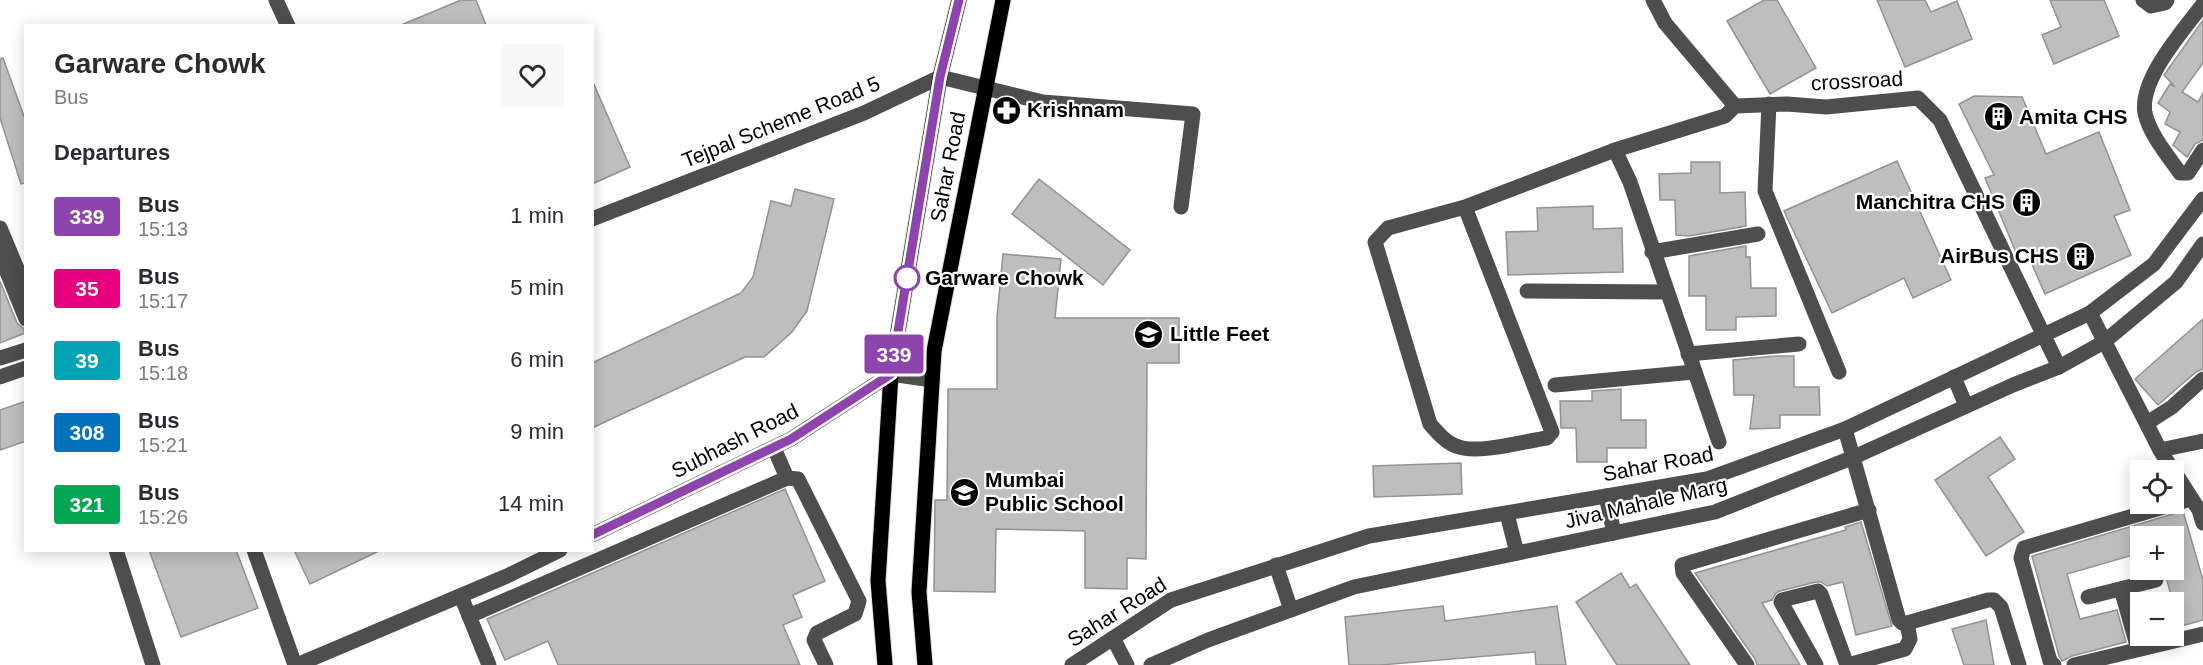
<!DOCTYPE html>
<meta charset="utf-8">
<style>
body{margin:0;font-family:Helvetica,sans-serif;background:#f7f7f7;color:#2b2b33;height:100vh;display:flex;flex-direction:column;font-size:22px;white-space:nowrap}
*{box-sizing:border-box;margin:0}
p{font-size:20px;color:#7c7c81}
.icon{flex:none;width:33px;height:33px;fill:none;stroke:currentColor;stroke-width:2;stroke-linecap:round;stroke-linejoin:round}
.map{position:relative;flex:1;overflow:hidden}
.details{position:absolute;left:24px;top:24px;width:570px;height:528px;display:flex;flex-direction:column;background:#fff;border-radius:0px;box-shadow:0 3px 15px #0003}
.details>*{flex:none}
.badge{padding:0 12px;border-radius:4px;font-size:21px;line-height:39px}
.buttons{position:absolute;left:2130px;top:460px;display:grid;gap:12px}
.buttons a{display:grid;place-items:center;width:54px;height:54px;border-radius:0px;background:#fff;box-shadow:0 3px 15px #0003;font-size:30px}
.map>.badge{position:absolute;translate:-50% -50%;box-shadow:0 0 0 3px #fff}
h2{padding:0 30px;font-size:22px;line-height:54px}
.round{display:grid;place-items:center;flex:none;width:63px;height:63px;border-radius:0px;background:#f7f7f7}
.overview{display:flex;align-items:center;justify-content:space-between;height:102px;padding:0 30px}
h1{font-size:28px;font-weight:700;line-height:45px}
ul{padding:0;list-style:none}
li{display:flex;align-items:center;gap:18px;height:72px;padding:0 30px}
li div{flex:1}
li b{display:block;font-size:22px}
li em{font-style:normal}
li .badge{min-width:66px;font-weight:700;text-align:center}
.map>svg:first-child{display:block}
</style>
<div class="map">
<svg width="2203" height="665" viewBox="0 0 2203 665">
<rect width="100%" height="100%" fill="#fff"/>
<g fill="#bebebe" stroke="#929292" stroke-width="1.5">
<polygon points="461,0 476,0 486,25 401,25"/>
<polygon points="1764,0 1777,0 1816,68 1770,94 1727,21"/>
<polygon points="1877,0 1925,0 1931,12 1957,1 1972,39 1905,67"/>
<polygon points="2050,0 2104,0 2119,36 2054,64 2042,35 2061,27"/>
<polygon points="2203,20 2203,63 2182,92 2198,102 2203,93 2203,140 2195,144 2187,157 2173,145 2180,132 2165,124 2170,112 2158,103 2170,84 2175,87 2164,75"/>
<polygon points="3,58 26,122 26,183 21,184 0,118 0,59"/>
<polygon points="592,80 630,167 592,184"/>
<polygon points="1974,96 2022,97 2046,154 2099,132 2130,210 2114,216 2131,255 2045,294 2026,251 2017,255 1985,178 1994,175 1959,104"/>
<polygon points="1897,161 1951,280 1913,298 1904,278 1832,313 1784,211"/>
<polygon points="1691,162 1720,162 1720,193 1745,192 1746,226 1689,236 1676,235 1675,200 1660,200 1659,174 1691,173"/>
<polygon points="1039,179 1130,250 1103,285 1012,214"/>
<polygon points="795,189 834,199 807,311 792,332 764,357 745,357 592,428 592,363 741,293 753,277 771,201 791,206"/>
<polygon points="1593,206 1593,229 1622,228 1623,272 1508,275 1506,232 1538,231 1537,208"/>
<polygon points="1746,246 1746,257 1750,257 1751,288 1776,288 1776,316 1736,317 1736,330 1706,330 1706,296 1689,296 1689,256"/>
<polygon points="1003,254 1061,259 1055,318 1179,318 1179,363 1147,363 1146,559 1127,558 1127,589 1085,588 1085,531 996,529 995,592 934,591 935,500 947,500 948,389 997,389 997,317"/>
<polygon points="0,281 17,323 23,328 25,333 0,343"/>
<polygon points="2203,319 2203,369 2196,372 2158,405 2135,379"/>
<polygon points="1775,356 1794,356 1794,387 1819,387 1820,415 1780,415 1780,428 1750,429 1754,395 1734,395 1733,360"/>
<polygon points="1621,389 1621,420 1646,420 1646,448 1607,448 1607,462 1577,462 1576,428 1561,428 1560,401 1592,401 1592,391"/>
<polygon points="26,401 26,441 0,450 0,410"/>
<polygon points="2000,437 2015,459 1988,477 2024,532 1986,556 1935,480"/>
<polygon points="1461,463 1462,494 1374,497 1373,466"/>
<polygon points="785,489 825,581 793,595 802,617 783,625 800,665 558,665 548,641 505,660 487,619"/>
<polygon points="2183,511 2203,580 2203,620 2174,628 2174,603 2141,603 2171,595 2164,570 2174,570 2174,537 2140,537 2140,553 2067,574 2080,619 2117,610 2126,642 2072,656 2062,661 2059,656 2032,556"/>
<polygon points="1861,522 1892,626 1856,635 1843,582 1827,586 1821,582 1816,582 1780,591 1776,593 1772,600 1762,603 1800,665 1757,665 1755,659 1695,573 1846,530 1845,527"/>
<polygon points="149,550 236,550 258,608 181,637"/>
<polygon points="294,550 381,550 310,584"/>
<polygon points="1621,573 1630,588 1636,584 1690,665 1617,665 1576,602"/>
<polygon points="1443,606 1445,621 1557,606 1566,665 1536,665 1535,652 1380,665 1349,665 1345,617"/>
<polygon points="1986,620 1994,665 1964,665 1952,629"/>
</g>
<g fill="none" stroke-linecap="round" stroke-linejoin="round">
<defs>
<g id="major">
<polyline points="885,665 878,581 891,374 940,77 959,0"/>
<polyline points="925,665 919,592 934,351 1003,0"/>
</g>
</defs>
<use href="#major" stroke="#dbdbdb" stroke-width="17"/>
<g stroke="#4e4e4e" stroke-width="15">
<polyline points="276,0 288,26"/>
<polyline points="1653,0 1665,23 1735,106 1787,104 1826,107 1918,98 1940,120 2059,367"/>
<polyline points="2143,0 2151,6 2165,3 2167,0"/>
<path d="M2203 4C2184 30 2139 79 2145 113 2149 133 2168 156 2180 173H2188L2203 150"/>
<polyline points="1769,104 1765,191 1839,372"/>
<polyline points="1615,150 1725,116 1735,106"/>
<path d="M1465 207 1552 432 1547 438C1525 441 1479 454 1459 447 1447 444 1438 433 1430 424L1375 242 1388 228 1465 207 1615 150 1630 182 1719 442"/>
<polyline points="592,219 864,113 940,77 1043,102 1193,114 1181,207"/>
<polyline points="0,228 26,290"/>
<polyline points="1652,252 1758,234"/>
<polyline points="0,255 26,319"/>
<polyline points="1527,291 1666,292"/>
<polyline points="2090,313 2160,450 2173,471"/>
<polyline points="1688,354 1799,344"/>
<polyline points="0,358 26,350"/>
<polyline points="0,377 26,368"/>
<polyline points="1954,377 1966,406"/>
<polyline points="1555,385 1694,372"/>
<polyline points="2147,423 2172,407 2203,379"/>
<polyline points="1845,429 1899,620 1902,623 1907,623 1988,600 1994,600 2001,607 2019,665"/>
<polyline points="774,448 787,478 798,479 859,601 855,614 817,633 814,640 826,665"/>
<polyline points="2160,450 2203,441"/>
<polyline points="2174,471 2199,510 2203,523"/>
<polyline points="1606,496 1614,533"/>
<polyline points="1507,514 1517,553"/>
<polyline points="592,535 791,439 891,374 932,380"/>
<polyline points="116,550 153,665"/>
<polyline points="254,550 295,665"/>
<polyline points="1276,565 1291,610"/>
<polyline points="2121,589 2138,649"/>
<polyline points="461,596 489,665"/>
<polyline points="2088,597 2156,580"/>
<polyline points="469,616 787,478"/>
<polyline points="1113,638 1127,665"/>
<polyline points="297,665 507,576 560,550"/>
<polyline points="1072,665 1171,600 1369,536 1707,479 1845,429 2090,313 2154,264 2203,199"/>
<polyline points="1151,665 1208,640 1354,587 1715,512 1854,457 2013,385 2059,367 2104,342 2176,282 2203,244"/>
<polyline points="1747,665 1683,573 1682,565 1869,510"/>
<polyline points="1816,665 1781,602 1782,600 1818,591 1821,594 1847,665"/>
<polyline points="1848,665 1905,649 1910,639 1907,623"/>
<polyline points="2054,665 2050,661 2021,558 2024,548 2191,499"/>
<polyline points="2074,665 2203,634"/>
</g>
<use href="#major" stroke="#000" stroke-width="15"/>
</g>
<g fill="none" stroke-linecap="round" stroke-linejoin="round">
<defs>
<polyline id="line" points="592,535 791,439 891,374 940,77 959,0"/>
</defs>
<use href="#line" stroke="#fff" stroke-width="14"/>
<use href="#line" stroke="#8e44ad" stroke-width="9"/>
</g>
<defs>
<symbol id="pharmacy-disc" viewBox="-11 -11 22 22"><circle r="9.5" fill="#000" stroke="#fff"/><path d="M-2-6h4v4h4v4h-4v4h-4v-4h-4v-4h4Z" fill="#fff"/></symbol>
<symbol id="building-disc" viewBox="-11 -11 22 22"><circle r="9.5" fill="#000" stroke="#fff"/><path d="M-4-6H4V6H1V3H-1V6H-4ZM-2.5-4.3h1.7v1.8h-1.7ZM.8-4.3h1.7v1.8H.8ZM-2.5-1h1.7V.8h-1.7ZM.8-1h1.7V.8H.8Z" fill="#fff"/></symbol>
<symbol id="school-disc" viewBox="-11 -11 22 22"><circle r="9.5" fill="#000" stroke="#fff"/><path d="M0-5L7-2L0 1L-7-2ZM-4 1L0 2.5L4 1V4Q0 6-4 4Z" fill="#fff"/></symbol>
</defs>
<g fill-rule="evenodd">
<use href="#pharmacy-disc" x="990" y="94" width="33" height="33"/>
<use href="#building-disc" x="1982" y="100" width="33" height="33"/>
<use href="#building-disc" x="2010" y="186" width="33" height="33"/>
<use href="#building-disc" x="2064" y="240" width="33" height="33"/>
<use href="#school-disc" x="1132" y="318" width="33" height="33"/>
<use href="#school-disc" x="948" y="476" width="33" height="33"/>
</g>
<circle fill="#fff" stroke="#8e44ad" stroke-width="3" cx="907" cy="278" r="12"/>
<g text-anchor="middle" stroke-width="4.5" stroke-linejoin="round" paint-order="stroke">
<g font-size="21" fill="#000" stroke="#fff">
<text transform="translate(1857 81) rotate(-3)" y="7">crossroad</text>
<text transform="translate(781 122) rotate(-22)" y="7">Tejpal Scheme Road 5</text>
<text transform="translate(948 167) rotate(-79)" y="7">Sahar Road</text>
<text transform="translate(735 441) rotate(-27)" y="7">Subhash Road</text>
<text transform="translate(1658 464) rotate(-11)" y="7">Sahar Road</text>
<text transform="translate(1646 503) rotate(-13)" y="7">Jiva Mahale Marg</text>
<text transform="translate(1117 612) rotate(-32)" y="7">Sahar Road</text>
</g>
<g font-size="21" font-weight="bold" fill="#000" stroke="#fff" text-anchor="start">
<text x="1027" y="117">Krishnam</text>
<text x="2019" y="124">Amita CHS</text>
<text x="2005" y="209" text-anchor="end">Manchitra CHS</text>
<text x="2059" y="263" text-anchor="end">AirBus CHS</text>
<text x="1170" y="341">Little Feet</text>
<text x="985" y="487">Mumbai<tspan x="985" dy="24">Public School</tspan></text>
</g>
<g font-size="21" font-weight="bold" fill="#000" stroke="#fff" text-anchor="start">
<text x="925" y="285">Garware Chowk</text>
</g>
</g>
</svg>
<div class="buttons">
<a><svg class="icon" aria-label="locate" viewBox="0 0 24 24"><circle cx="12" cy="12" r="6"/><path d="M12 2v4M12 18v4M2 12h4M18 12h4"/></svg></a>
<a>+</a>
<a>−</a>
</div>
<b class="badge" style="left:894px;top:354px;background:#8e44ad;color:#fff">339</b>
<section class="details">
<div class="overview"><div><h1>Garware Chowk</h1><p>Bus</p></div><a class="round"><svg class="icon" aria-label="heart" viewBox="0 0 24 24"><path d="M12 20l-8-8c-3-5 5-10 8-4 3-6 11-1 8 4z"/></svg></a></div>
<h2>Departures</h2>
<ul>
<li><span class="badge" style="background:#8e44ad;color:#fff">339</span><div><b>Bus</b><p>15:13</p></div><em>1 min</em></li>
<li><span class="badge" style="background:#e6007e;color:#fff">35</span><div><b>Bus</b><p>15:17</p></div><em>5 min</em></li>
<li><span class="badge" style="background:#00a3b4;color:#fff">39</span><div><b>Bus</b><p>15:18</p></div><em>6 min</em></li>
<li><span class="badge" style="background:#0072bc;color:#fff">308</span><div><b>Bus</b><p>15:21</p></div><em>9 min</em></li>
<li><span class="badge" style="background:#00a651;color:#fff">321</span><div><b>Bus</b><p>15:26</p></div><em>14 min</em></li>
</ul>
</section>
</div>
